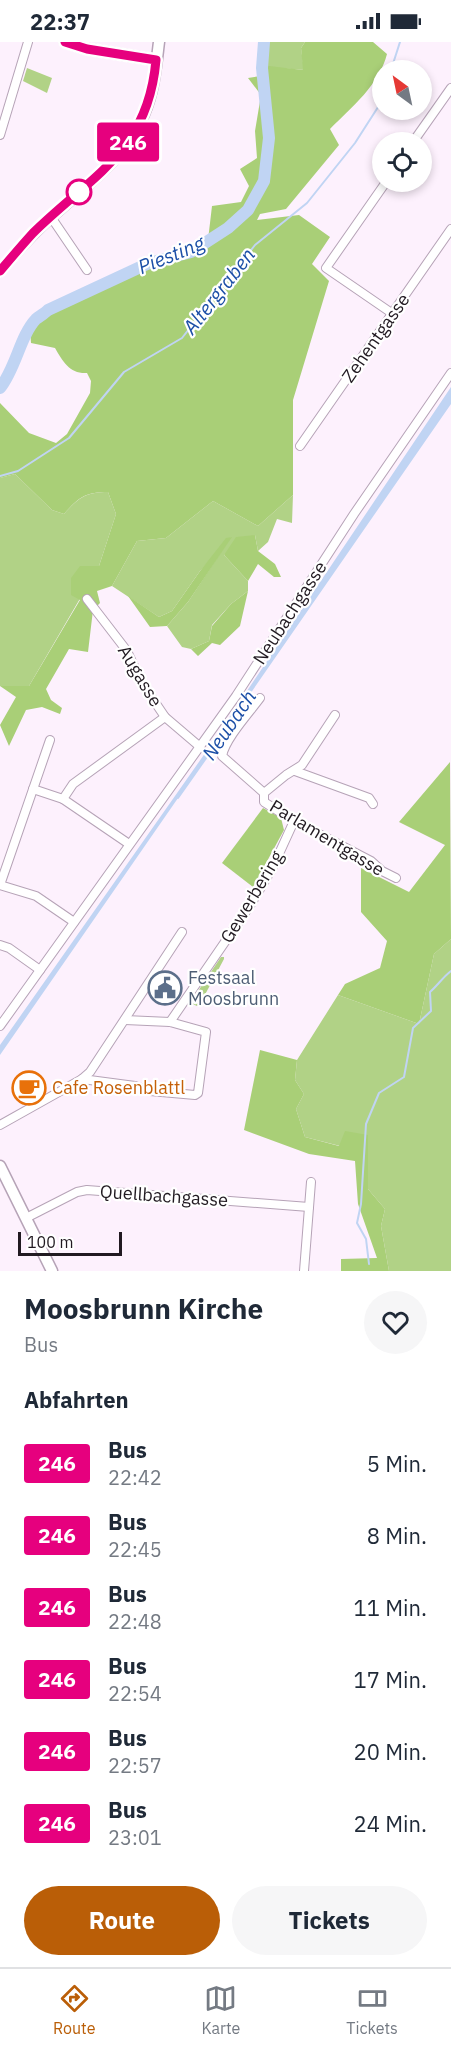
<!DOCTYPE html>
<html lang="de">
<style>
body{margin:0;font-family:"IBM Plex Sans",sans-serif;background:#f6f6f7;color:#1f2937;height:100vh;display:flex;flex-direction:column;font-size:22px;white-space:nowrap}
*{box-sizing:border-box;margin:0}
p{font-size:20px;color:#747a83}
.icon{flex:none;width:33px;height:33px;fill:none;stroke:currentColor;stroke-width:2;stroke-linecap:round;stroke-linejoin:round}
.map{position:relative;height:1229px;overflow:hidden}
.drawer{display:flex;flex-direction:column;background:#fff;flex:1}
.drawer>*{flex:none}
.badge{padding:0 12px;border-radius:4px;font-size:21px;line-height:39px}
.needle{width:39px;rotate:327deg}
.fabs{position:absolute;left:372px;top:18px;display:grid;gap:12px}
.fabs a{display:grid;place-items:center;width:60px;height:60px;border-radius:50%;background:#fff;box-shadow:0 3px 9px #0003;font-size:30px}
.scale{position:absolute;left:18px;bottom:15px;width:104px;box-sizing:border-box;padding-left:6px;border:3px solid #211a21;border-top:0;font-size:16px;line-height:21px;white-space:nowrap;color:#211a21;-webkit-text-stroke:4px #fff;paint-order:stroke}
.map>.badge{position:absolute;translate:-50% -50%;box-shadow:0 0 0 3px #fff}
h2{padding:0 24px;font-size:22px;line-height:54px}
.round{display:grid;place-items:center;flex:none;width:63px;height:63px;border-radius:32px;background:#f6f6f7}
.headline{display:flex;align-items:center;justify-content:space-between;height:102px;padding:0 24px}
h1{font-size:28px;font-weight:700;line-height:45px}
.button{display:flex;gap:12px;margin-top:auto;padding:12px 24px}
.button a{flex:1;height:69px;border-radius:36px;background:#ba5e07;color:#fff;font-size:24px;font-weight:700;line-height:69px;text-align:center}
.button a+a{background:#f6f6f7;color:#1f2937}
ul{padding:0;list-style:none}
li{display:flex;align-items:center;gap:18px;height:72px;padding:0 24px}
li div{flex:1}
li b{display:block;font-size:22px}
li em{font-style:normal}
li .badge{min-width:66px;font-weight:700;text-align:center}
.status{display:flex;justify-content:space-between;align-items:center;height:42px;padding:0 30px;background:#fff;direction:ltr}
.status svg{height:16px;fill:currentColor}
.dock{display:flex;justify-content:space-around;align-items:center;height:84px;border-top:2px solid #e0e1e3;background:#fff;font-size:16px;color:#747a83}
.dock a{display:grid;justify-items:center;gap:3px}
.dock .active{color:#ba5e07}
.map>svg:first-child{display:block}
</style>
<div class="status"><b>22:37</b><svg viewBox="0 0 49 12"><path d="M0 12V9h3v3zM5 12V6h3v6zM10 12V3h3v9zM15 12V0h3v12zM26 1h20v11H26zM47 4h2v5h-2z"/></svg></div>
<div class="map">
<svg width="451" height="1229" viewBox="0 0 451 1229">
<rect width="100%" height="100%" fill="#fdf1fd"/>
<g fill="#b1d286">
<polygon points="268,0 305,0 301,6 304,28 266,25"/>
<polygon points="27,26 52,36 47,51 23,39"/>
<path d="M15 432 52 468 64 472C78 456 86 450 108 450L116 472 99 524 29 644H0V436Z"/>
<polygon points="293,453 292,481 277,477 268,500 258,509 255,493 224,513 248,539 248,549 231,562 212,583 209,599 191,607 182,605 167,584 188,560 231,495 200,529 172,569 159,575 112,544 137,499 166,496 213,459 258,484"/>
<polygon points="451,897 451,1229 389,1229 381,1184 385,1167 368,1147 368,1093 340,1104 305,1095 296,1067 304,1052 295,1038 297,1018 338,953 419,982 434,912"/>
<polygon points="221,915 224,915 224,917 200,962 197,964 190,961"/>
</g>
<g fill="#a9cf77">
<path d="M305 0H373L387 12C379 43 352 65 330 87L339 103 286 167 260 172 257 178 299 173 330 195 312 222 329 239 293 358V453L258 484 213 459 166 496 137 499 112 544 97 549 100 561 93 568 88 610 69 607 46 647 51 658 62 666 60 672 42 665 26 668 9 704 0 683 16 655 0 644H29L80 558 71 553V536L80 524H99L116 472 108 450C85 450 78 456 64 472L52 468 15 432 0 436V361L29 391 56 401 67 392 90 351 91 339 87 331C70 332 63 320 55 306L31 301 30 287 44 276 98 247 208 198 212 164 241 160 249 144 240 127 257 116 255 89 261 53 248 36 260 34 261 23 303 28 301 6Z"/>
<polygon points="255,493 258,509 275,522 281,535 274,535 258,522 248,539 224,513 236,495"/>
<polygon points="232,495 188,560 167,584 150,585 128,554 159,575 172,569 200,529 226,496"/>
<polygon points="248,549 240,584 220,603 212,601 198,614 191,607 209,599 212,584 231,562"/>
<polygon points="450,720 451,897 434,912 419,982 338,953 345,942 380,926 387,899 361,870 361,826 409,850 445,803 399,780"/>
<polygon points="263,766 281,776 284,788 253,845 222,821"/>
<polygon points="260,1008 297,1018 295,1038 304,1052 296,1067 305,1095 339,1104 345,1089 368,1093 368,1147 385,1167 381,1184 389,1229 341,1229 341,1217 377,1216 358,1162 355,1119 309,1112 244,1088"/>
</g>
<polygon fill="#c0d4f3" points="451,345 451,362 0,1013 0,1003 208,707"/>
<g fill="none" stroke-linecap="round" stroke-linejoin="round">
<g stroke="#c0d4f3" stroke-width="2">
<polyline points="391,28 400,0"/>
<polyline points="0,434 18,429 69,396 124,330 182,296 255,203 307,161 355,101 380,62 382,54"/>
<polyline points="178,756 230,682"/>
<path d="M369 1222 366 1197 357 1181 361 1162 366 1082 379 1051 404 1035 413 986 431 969 430 950C438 943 443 935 451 929"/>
</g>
<path stroke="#c0d4f3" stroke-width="12" d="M0 346C16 326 20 294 36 277 40 274 45 271 48 268L149 221 191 210 228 186 248 168 264 139 269 96 262 26 264 0"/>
<defs>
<g id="minor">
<polyline points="0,93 28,0"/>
<polyline points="413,100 451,46"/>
<polyline points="386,140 326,226 393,272"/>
<polyline points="51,175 87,228"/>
<polyline points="300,404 451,187"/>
<polyline points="87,557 127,609 142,641 165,675 199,704"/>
<path d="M260 656C249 671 225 697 222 714L264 751"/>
<polyline points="335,673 302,723 286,733 264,751 264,760 294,779 371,819 382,829 396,836"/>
<polyline points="50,698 0,843 36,854 74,880"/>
<polyline points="295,729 369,756 373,762"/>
<polyline points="33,747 63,757 129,802"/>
<polyline points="63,757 73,742 165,675"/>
<polyline points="0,903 9,906 40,928"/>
<polyline points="170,980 251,862 272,827 294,779"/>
<polyline points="0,984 236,654 354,472 451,331"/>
<polyline points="82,1037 135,1044 150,1049 195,1053 198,1051 206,990 170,980 125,978"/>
<polyline points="0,1083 82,1037 90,1030 182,890"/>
<polyline points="26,1176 77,1150 87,1148 309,1165"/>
<polyline points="304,1229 311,1140"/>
</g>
<g id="major">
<polyline points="65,0 87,7 156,18"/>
<path d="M0 229C16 210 32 192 50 176 85 144 126 116 144 72 154 49 156 24 159 0"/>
<polyline points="0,1124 52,1229"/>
</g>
</defs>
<use href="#minor" stroke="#b6a3b7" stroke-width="10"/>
<use href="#major" stroke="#b6a3b7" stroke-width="13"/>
<use href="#minor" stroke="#fff" stroke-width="8"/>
<use href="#major" stroke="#fff" stroke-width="10"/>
</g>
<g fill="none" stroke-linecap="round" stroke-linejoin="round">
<defs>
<path id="line" d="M0 229C11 216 22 203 33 191 92 133 148 110 156 18L87 7 65 0"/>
</defs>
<use href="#line" stroke="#fff" stroke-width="14"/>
<use href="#line" stroke="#e6007e" stroke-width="9"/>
</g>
<defs>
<symbol id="civic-ring" viewBox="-11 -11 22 22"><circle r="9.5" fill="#fff" stroke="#5c6f8a" stroke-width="1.5"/><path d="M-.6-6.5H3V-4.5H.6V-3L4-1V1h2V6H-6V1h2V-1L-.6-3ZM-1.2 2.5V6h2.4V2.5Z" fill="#5c6f8a"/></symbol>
<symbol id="cafe-ring" viewBox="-11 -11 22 22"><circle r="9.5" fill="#fff" stroke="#e8710a" stroke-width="1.5"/><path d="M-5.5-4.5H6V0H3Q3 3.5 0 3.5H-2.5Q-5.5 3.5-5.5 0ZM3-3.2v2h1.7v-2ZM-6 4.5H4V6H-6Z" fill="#e8710a"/></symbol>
</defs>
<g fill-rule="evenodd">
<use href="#civic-ring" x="146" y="927" width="38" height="38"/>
<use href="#cafe-ring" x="10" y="1027" width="38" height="38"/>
</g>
<circle fill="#fff" stroke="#e6007e" stroke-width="3" cx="79" cy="150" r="12"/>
<g text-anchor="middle" stroke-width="4.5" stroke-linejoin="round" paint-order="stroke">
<g font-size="18" fill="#211a21" stroke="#fff">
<text transform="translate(376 296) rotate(-55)" y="6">Zehentgasse</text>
<text transform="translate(290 571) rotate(-57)" y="6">Neubachgasse</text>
<text transform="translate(140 634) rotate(59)" y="6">Augasse</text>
<text transform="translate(327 796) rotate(31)" y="6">Parlamentgasse</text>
<text transform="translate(252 855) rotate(-59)" y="6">Gewerbering</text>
<text transform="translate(164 1154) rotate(4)" y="6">Quellbachgasse</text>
</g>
<g font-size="18" fill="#4e5e75" stroke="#fff" text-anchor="start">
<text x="188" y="942">Festsaal<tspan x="188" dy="21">Moosbrunn</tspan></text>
</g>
<g font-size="18" fill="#c56008" stroke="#fff" text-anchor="start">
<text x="52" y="1052">Cafe Rosenblattl</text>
</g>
<g font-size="20" font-style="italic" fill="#1c4fa7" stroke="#fff">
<text transform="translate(171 213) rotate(-22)" y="7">Piesting</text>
<text transform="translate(219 249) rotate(-52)" y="7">Altergraben</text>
<text transform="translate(229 683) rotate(-56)" y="7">Neubach</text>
</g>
</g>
</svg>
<div class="fabs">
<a><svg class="needle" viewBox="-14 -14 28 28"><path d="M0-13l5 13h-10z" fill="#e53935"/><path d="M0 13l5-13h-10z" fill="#747a83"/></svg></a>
<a><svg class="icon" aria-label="locate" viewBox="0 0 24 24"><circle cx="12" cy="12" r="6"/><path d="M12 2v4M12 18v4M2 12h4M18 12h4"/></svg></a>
</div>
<div class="scale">100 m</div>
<b class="badge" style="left:128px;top:100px;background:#e6007e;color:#fff">246</b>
</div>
<section class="drawer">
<div class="headline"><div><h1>Moosbrunn Kirche</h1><p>Bus</p></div><a class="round"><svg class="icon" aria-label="heart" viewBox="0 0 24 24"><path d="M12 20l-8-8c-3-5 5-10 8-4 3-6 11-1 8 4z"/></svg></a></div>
<h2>Abfahrten</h2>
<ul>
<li><span class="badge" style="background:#e6007e;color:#fff">246</span><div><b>Bus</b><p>22:42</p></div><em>5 Min.</em></li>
<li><span class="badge" style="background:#e6007e;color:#fff">246</span><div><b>Bus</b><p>22:45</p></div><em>8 Min.</em></li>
<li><span class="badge" style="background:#e6007e;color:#fff">246</span><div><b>Bus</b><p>22:48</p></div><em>11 Min.</em></li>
<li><span class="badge" style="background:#e6007e;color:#fff">246</span><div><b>Bus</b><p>22:54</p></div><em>17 Min.</em></li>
<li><span class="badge" style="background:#e6007e;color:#fff">246</span><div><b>Bus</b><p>22:57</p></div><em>20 Min.</em></li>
<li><span class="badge" style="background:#e6007e;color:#fff">246</span><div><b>Bus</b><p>23:01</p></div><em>24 Min.</em></li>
</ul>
<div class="button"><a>Route</a><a>Tickets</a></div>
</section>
<nav class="dock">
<a class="active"><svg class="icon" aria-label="directions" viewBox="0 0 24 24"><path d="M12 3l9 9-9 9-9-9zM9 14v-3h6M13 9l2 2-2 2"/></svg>Route</a>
<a><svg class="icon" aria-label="map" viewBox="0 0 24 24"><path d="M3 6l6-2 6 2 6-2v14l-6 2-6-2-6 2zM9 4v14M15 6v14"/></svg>Karte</a>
<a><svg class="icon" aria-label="tickets" viewBox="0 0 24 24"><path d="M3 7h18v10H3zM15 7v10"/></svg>Tickets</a>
</nav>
